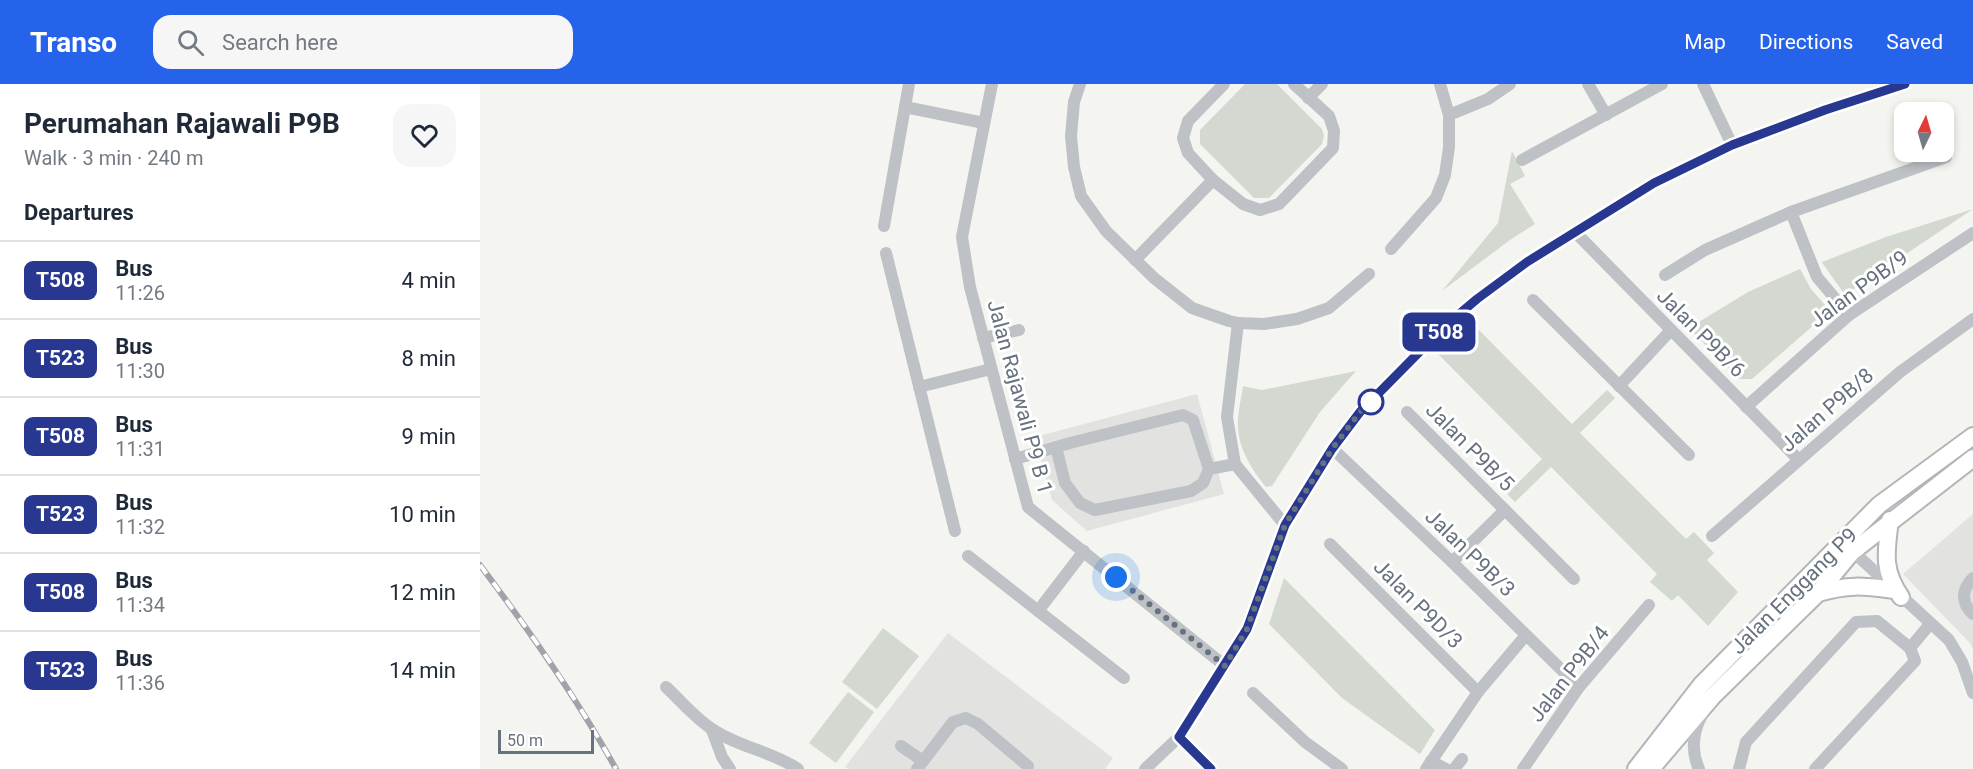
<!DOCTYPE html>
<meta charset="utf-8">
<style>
body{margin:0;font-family:Roboto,sans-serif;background:#f6f6f7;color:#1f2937;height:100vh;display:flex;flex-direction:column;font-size:22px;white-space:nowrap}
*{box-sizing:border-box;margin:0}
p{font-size:20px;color:#747a83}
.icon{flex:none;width:33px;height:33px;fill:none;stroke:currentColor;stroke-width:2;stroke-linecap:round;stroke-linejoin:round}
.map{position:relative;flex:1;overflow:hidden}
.side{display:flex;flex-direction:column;background:#fff;width:480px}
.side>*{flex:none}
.badge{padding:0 12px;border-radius:9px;font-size:21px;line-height:39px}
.needle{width:39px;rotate:5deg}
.buttons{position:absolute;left:1414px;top:18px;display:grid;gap:12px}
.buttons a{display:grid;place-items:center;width:60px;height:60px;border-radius:12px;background:#fff;box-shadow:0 3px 9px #0003;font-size:30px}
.scale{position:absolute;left:18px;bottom:15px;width:96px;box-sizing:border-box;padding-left:6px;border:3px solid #67727f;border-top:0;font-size:16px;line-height:21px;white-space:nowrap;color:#67727f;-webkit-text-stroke:4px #fff;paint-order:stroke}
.you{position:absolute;width:30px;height:30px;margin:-15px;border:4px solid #fff;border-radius:50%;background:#1a73e8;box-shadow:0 0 0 9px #1a73e833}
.map>.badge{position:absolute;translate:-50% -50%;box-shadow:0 0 0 3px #fff}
h2{padding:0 24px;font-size:22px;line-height:54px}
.round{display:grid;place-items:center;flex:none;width:63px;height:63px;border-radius:18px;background:#f6f6f7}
.overview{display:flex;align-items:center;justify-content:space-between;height:102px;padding:0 24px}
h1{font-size:28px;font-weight:700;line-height:45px}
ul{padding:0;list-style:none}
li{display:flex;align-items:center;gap:18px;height:78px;padding:0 24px;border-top:2px solid #e0e1e3}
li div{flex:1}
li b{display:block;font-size:22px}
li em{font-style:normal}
li .badge{min-width:66px;font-weight:700;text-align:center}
header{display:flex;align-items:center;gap:36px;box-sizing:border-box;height:84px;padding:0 30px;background:#2563eb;color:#fff}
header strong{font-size:28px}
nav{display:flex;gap:33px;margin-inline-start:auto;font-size:21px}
.search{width:420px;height:54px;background:#f6f6f7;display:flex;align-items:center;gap:15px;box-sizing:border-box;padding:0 21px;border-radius:18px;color:#747a83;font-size:22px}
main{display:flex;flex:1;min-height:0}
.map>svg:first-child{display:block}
</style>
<header>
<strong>Transo</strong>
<div class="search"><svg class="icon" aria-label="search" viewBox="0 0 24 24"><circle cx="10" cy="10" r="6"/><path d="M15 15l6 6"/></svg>Search here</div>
<nav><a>Map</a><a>Directions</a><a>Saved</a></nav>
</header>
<main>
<section class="side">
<div class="overview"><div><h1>Perumahan Rajawali P9B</h1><p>Walk · 3 min · 240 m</p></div><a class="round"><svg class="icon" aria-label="heart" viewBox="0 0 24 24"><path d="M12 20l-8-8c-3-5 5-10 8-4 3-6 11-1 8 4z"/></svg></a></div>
<h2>Departures</h2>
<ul>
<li><span class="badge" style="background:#283890;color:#fff">T508</span><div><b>Bus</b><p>11:26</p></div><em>4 min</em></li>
<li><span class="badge" style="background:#283890;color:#fff">T523</span><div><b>Bus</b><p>11:30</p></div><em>8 min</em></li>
<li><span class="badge" style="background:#283890;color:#fff">T508</span><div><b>Bus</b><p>11:31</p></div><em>9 min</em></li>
<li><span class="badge" style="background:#283890;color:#fff">T523</span><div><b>Bus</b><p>11:32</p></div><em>10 min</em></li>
<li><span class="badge" style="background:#283890;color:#fff">T508</span><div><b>Bus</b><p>11:34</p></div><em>12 min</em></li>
<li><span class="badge" style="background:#283890;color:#fff">T523</span><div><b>Bus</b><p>11:36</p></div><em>14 min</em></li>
</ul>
</section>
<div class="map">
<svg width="1493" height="685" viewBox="0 0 1493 685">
<rect width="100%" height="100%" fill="#f4f4f1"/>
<g fill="#e2e3e1">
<polygon points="717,310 744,410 607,447 572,416 555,353"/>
<polygon points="1493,430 1493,566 1490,559 1423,490"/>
<polygon points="468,549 633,674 625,685 369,685 365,683"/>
</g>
<g fill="#d3d9d1">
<polygon points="765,0 797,0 842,45 844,52 842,60 789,114 774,114 720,60 720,46"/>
<polygon points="1032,67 1045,92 1030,100 1055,140 1030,156 962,207 1018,139"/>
<polygon points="1493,125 1368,209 1363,208 1343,180 1342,178 1406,153"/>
<polygon points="1320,185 1331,205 1345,221 1343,233 1272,295 1259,295 1209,244 1268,208"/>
<polygon points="992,239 1092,340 1127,306 1135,314 1100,349 1206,455 1214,448 1234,469 1227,476 1258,508 1228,542 1198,511 1192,517 1170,498 1177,490 1071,383 1035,418 1027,410 1062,375 958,270"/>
<path d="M876 287 840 328 792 402 786 403C773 387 759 366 758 344 757 331 761 316 763 302L782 306Z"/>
<polygon points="804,494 955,646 940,670 862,614 789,540"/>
<polygon points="403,544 439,572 397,625 362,598"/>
<polygon points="368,608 394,628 356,679 329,659"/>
</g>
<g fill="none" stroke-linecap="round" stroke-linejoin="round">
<defs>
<g id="major">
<path d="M1410 436C1406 468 1402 486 1421 513"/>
<path d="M1338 509C1369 500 1383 502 1414 506"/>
<polyline points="1156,685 1222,600 1399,421 1493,352"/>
<polyline points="1171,685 1233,612 1338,509 1372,468 1493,374"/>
</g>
</defs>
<use href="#major" stroke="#b2b5b9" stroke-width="20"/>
<g stroke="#bec1c5" stroke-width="12">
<polyline points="512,0 482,153 490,203 548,423 745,582"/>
<polyline points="600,0 594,18 591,52 594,83 601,112 626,147 674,194 712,224 749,237 758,239 784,240 817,235 849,224 889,190"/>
<polyline points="744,0 708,37 703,54 708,69 733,96 763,120 780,126 799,120 853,64 854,47 849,32 814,0"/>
<polyline points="1108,0 1126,31"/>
<polyline points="1223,0 1252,61"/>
<polyline points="828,14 842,0"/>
<polyline points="425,23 504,39"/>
<polyline points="969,31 1008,15 1030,0"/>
<polyline points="1042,76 1182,0"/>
<polyline points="1311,128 1337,193 1369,231"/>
<polyline points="404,142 429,0"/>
<polyline points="1095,148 1319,376"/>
<polyline points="911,165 956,114 965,91 969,63 969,31 960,0"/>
<polyline points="406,169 475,447"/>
<polyline points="655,176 733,96"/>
<polyline points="1185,191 1225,166 1311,128 1466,73"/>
<polyline points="1053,216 1209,371"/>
<polyline points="758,239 747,333 755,380 805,441"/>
<polyline points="503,254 539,246"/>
<polyline points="1139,302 1191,246"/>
<polyline points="439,303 511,285"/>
<polyline points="1266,323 1369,231 1493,149"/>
<polyline points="927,328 1094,495"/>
<polyline points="853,365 972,478 1099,603"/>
<polyline points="535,375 590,359 703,331 713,336 729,385 723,399 711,407 615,426 600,419 585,399 576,363"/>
<polyline points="729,385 755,380"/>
<polyline points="1232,452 1420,288 1493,235"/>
<polyline points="850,460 998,608"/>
<polyline points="1367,462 1469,556 1482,578 1493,609"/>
<polyline points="488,472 644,594"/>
<polyline points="972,478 1025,426"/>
<path d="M1493 494C1481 506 1481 519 1493 530"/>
<polyline points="558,527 604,467"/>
<polyline points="1430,564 1450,540"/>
<path d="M186 603C201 617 215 634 232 645 258 663 291 667 318 685"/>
<polyline points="773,609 825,658 862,685"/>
<polyline points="232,646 242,673 250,685"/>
<polyline points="699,653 731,685"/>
<polyline points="421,662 443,677"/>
<polyline points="951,677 966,685"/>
<polyline points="437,685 473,638 486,634 498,640 548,682"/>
<polyline points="665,685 699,653 767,545 805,441 853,365 880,328 965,242 997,215 1047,178 1174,99 1252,61 1345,26 1425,0"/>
<polyline points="946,685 998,608 1046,551"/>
<polyline points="974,685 982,675"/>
<polyline points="1043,685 1099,603 1169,521"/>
<path d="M1219 685C1211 667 1213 648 1222 631"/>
<polyline points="1259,685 1266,658 1376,538 1397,537 1430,564 1435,577 1335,685"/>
</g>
<use href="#major" stroke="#fff" stroke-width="16"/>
<defs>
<path id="rail" d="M0 481C49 546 97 614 136 685"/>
</defs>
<use href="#rail" stroke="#a0a4aa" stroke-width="6"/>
<use href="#rail" stroke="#fff" stroke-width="4" stroke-dasharray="11" stroke-linecap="butt"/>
</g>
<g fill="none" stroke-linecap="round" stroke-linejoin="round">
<defs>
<polyline id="line" points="731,685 699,653 767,545 805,441 852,365 880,328 965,242 997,215 1047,178 1174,99 1252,61 1345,26 1425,0"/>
</defs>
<use href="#line" stroke="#fff" stroke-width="14"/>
<use href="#line" stroke="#283890" stroke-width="9"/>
<polyline stroke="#67727f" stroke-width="6" stroke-dasharray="0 10.8" points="636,493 745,582 767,545 805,441 852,365 880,328 892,316 891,318"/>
</g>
<circle fill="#fff" stroke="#283890" stroke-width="3" cx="891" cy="318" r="12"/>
<g text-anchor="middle" stroke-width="6" stroke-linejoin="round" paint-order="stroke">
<g font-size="21" fill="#67727f" stroke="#fff">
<text transform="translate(1379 205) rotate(-36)" y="7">Jalan P9B/9</text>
<text transform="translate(1221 249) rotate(45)" y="7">Jalan P9B/6</text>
<text transform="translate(540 313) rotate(75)" y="7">Jalan Rajawali P9 B 1</text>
<text transform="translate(1347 326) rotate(-41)" y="7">Jalan P9B/8</text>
<text transform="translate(990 363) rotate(45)" y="7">Jalan P9B/5</text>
<text transform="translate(990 469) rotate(44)" y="7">Jalan P9B/3</text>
<text transform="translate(1314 507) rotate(-45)" y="7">Jalan Enggang P9</text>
<text transform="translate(938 520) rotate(45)" y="7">Jalan P9D/3</text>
<text transform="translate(1089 590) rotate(-52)" y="7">Jalan P9B/4</text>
</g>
</g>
</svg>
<div class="buttons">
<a><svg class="needle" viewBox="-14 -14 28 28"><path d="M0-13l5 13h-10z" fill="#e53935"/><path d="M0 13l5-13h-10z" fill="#747a83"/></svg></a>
</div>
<div class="scale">50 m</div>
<div class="you" style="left:636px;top:493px"></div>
<b class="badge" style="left:959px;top:248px;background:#283890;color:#fff">T508</b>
</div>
</main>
